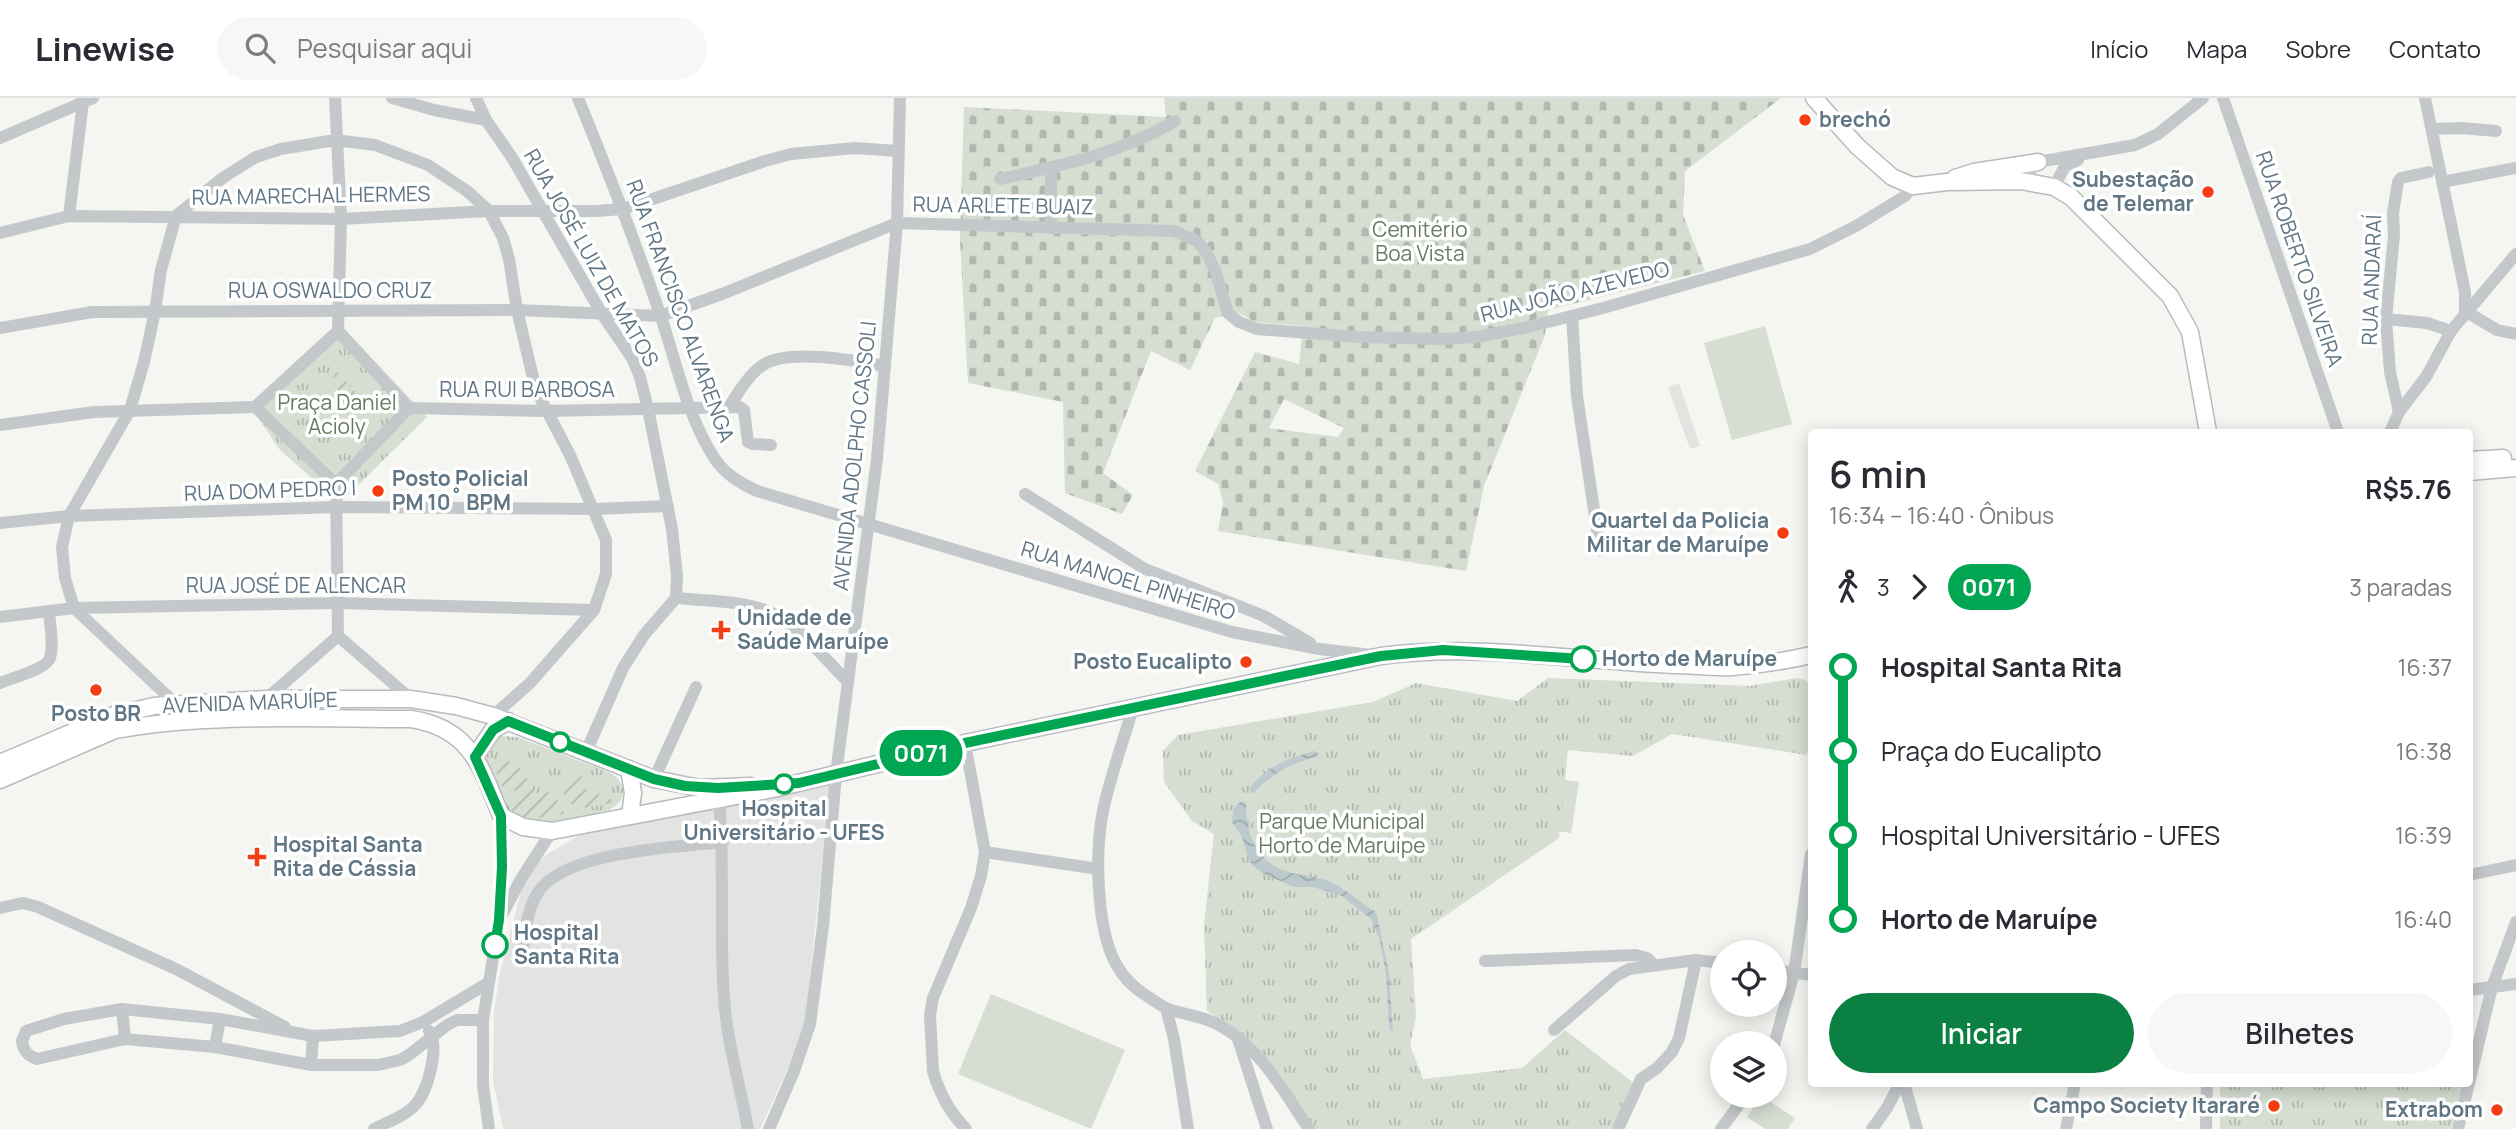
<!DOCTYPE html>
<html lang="pt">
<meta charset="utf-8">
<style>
body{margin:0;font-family:Manrope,sans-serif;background:#f7f7f7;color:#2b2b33;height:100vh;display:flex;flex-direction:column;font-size:26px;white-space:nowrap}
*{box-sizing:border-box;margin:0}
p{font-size:23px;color:#7c7c81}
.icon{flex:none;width:38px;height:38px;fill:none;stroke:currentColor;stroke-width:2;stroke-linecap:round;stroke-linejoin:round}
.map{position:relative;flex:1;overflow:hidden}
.side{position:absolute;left:1808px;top:331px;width:665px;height:658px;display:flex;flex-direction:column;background:#fff;border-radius:7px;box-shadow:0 4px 18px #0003}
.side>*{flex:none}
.badge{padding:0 14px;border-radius:23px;font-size:24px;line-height:46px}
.tools{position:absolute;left:1710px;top:842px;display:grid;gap:14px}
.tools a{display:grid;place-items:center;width:77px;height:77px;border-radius:50%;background:#fff;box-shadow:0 4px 18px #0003;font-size:35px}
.map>.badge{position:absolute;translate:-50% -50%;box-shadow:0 0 0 4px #fff}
.legs{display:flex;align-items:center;gap:10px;height:77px;padding:0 21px;font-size:23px}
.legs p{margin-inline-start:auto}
.head{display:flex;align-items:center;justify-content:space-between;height:119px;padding:0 21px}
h1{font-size:38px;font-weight:600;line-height:52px}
.cta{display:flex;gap:14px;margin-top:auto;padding:14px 21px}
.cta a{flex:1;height:80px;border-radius:42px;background:#0b8043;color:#fff;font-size:28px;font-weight:600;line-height:80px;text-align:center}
.cta a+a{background:#f7f7f7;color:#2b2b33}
ul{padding:0 21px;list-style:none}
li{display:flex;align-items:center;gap:24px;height:84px;font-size:26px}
li i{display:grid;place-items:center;width:10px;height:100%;margin:0 9px;background:currentColor}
li i::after{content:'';width:18px;height:18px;margin:-9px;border:5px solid;border-radius:50%;background:#fff}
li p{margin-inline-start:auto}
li:first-child i{background:linear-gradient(#0000 50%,currentColor 0)}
li:last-child i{background:linear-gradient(currentColor 50%,#0000 0)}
header{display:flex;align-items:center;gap:42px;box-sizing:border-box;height:98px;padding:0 35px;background:#fff;border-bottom:2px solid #e1e1e2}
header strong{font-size:33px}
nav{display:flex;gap:38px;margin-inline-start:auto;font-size:24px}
.search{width:490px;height:63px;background:#f7f7f7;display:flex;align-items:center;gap:18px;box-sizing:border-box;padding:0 24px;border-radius:38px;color:#7c7c81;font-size:26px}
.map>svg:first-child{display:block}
</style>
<header>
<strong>Linewise</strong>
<div class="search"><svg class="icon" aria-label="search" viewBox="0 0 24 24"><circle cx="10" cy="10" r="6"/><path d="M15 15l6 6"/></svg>Pesquisar aqui</div>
<nav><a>Início</a><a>Mapa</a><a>Sobre</a><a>Contato</a></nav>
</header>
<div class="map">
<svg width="2516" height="1031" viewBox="0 0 2516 1031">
<defs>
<pattern id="cemetery-stones" width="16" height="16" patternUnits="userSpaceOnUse" patternTransform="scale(1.75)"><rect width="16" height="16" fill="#d6ddd1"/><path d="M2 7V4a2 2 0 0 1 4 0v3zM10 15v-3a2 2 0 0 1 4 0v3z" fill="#b1b8af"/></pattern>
<pattern id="park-tufts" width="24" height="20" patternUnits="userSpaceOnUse" patternTransform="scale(1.75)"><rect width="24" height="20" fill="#d6ddd1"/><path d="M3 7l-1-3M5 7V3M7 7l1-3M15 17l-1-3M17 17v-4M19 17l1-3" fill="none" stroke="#b1b8af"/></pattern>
<pattern id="garden-furrows" width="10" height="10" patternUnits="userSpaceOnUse" patternTransform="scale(1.75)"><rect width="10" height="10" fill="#d6ddd1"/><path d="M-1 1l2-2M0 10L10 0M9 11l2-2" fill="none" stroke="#b1b8af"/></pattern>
<pattern id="water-waves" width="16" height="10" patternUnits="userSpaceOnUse" patternTransform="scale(1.75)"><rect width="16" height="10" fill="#bccace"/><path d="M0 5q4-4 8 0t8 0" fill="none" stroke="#9ca9ad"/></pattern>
</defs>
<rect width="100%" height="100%" fill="#f5f5f1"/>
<g fill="#e3e4e2">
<polygon points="1679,285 1700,348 1690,351 1668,289"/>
<polygon points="831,681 805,925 801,942 760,1031 503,1031 493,983 494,913 500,875 523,786 536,767 546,757 583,735"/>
</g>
<g fill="#d6ddd1">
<polygon points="1765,228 1792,326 1732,342 1704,245"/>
<polygon points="1543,679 1579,684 1571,735 1535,730"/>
<polygon points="991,896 1125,952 1091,1031 958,976"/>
<polygon points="1761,998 1795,1020 1788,1031 1765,1031 1747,1019"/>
</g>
<path fill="url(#cemetery-stones)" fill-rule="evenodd" d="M1164 0H1781L1685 73 1683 117 1705 173 1548 212 1545 237 1484 388 1466 473 1218 433 1223 404 1218 386 1195 373 1255 254 1299 266 1303 228 1255 224 1237 214 1215 220 1190 272 1151 253 1103 375 1133 397 1122 416 1065 395 1063 304 968 285 960 142 964 9 1166 19ZM1284 301 1344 330 1338 339 1269 330Z"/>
<g fill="url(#park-tufts)">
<polygon points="340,226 427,319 340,405 280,352 251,309"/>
<polygon points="1548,580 1750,588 1796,580 1805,582 1811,588 1811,629 1807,657 1672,636 1633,658 1568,652 1559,740 1411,841 1416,919 1410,947 1423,981 1522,970 1565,932 1635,986 1615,1031 1313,1031 1224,924 1207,913 1204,826 1214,736 1192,723 1164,684 1163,653 1178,637 1373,604 1416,585 1517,603"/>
<path d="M501 638 517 639 609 674C627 685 629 701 609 712 585 717 533 733 512 718 496 706 489 678 481 660L491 641Z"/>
<polygon points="2220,985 2465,985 2451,1031 2220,1031"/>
</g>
<g fill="url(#garden-furrows)">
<path d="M337 274 358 297 355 318C342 306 338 294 333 279Z"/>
<polygon points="495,659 518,667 538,697 552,693 564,714 563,716 528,722 513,716 507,703 520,700 514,692 503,699 501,691 503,689 493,667"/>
<polygon points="570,674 585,680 583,687 585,691 611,701 613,705 575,711 563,695 564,684"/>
</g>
<g fill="url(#water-waves)">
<path d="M1314 653 1318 655V658C1293 665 1272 675 1254 694L1249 691C1265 669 1289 660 1314 653Z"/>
<path d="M1241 703 1246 706C1246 739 1258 766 1292 775 1305 778 1321 779 1333 785 1349 793 1361 806 1376 814L1389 875 1393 935 1389 929 1386 875 1379 839 1371 821 1342 798 1313 789H1294L1264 776 1253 768 1248 759 1242 739 1232 724 1233 711Z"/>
</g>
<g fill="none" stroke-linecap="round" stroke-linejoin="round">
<defs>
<g id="major">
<polyline points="1814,0 1857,48 1892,79 1913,88 1947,84 2021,83 2054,89 2071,99 2170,198 2190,234 2208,334"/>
<polyline points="1955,80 1974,74 2038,64"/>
<polyline points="2469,362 2503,360"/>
<polyline points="2469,374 2516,370"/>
<polyline points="475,658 493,632 508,623"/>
<polyline points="0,665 110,618 154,608 266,601 411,601 456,608 493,618 654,681 700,690 751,688"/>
<polyline points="629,671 633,695 630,717"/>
<path d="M0 682 115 632C212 615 313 621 411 621 470 630 481 668 501 718L523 729 552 733 773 691 965 645 1381 558C1478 545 1576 563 1674 567 1693 567 1713 570 1732 569 1759 567 1785 563 1811 557"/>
</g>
</defs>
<use href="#major" stroke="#b7bbbf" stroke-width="19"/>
<g stroke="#c4c8cb" stroke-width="12">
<polyline points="335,0 341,121 338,233"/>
<polyline points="392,0 434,12 486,22"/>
<polyline points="476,0 486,22 511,58 602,216 632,260 640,279 648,311 672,431 677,478 676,500 644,537 623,570 586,654"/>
<path d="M578 0C607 71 635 143 660 216 676 263 687 319 715 361 726 377 740 385 757 393L1232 534 1319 551 1372 557"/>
<polyline points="2223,0 2338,334"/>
<polyline points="2425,0 2465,194 2465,213"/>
<polyline points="2432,31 2461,30 2496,33"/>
<polyline points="0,40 93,0"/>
<path d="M1000 81C1060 68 1121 55 1175 23"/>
<polyline points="2021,83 2038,64 2135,47 2158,36 2203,0"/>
<polyline points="2442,84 2516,70"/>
<polyline points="2054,89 2065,68 2078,62"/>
<polyline points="69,118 83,4"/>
<polyline points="1051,130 1051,69"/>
<polyline points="0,135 69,118 341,121 489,113 596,113 623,111 765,63 791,56 855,50 898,53"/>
<polyline points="2465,213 2497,232 2516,236"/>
<polyline points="1572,218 1577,298 1600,452"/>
<polyline points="2386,221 2427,225 2451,233"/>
<polyline points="0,230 92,214 517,212 660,218 722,196 897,125 1174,133 1197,143 1206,154 1215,172 1228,215 1239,224 1257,231 1358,239 1442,241 1477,239 1528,229 1603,210 1810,151 1856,128 1905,98 1913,88"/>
<polygon points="338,233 409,310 336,386 255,309"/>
<path d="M729 309C738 295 749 276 763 267 788 250 857 263 885 268"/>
<polyline points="409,310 545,313 740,309 744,312 748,344 753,346 771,347"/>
<polyline points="2399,314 2390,274 2386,221 2394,137 2393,115 2398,84 2401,80 2429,74"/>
<polyline points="0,327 94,314 255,309"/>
<polyline points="2390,334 2399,314 2426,279 2451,233 2516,156"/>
<polyline points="1025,396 1145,471 1264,518 1310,545"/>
<polyline points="0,425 69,418 336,409 594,411 668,408"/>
<path d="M676 500C707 503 743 502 772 515 796 525 829 565 848 584"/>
<polyline points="0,519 74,510 338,505 594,512"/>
<polyline points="338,538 411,601"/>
<path d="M0 585C11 580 47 571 50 560 54 547 50 527 49 514"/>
<polyline points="266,601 338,538 336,386"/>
<polyline points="176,606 74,510 65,480 62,449 69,418 130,312 144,264 155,213 161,172 176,118 224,79 256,59 281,51 335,42 375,47 428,67 467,93 489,113 503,140 509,161 517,212 536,292 570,357 606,442 606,476 594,512 530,585 493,618"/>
<path d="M1133 610C1123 644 1110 679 1103 713 1095 753 1096 830 1116 866 1122 877 1131 887 1141 894 1149 899 1159 907 1168 911 1185 917 1203 918 1219 927 1260 949 1284 994 1309 1031"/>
<path d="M965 645 985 754 981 778 971 810 933 900 930 917 933 973C939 994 950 1015 966 1031"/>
<polyline points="654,681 696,589"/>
<path d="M719 702C725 768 719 834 724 900 727 944 740 987 748 1031"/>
<polyline points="985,754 1098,771"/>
<polyline points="2469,777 2516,767"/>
<polyline points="0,810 23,805 38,809 176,871 285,929"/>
<polyline points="501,819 521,781 552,733"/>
<polyline points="1485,863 1636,857 1647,860 1654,867"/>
<path d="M521 864C525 842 525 816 537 796 562 753 677 749 723 744"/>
<polyline points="1774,872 1811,877"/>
<polyline points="2469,892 2516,886"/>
<polyline points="1166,910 1174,941 1188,1031"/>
<polyline points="122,911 125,941"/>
<path d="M483 922H457L447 927 409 957 400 962 378 967H311L215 949 125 941 37 961C28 958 23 953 22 943L26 933 64 921 122 911 220 921 313 938 400 933 423 924 488 885"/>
<polyline points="1554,932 1616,878 1629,871 1696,862"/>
<polyline points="1238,941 1267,1031"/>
<polyline points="1774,947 1794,875 1811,756"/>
<polyline points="215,949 220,921"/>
<polyline points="311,967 313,938"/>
<polyline points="1904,985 1917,1031"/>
<path d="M374 1031C387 1024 406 1018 416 1006 428 992 440 948 429 933"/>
<polyline points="489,1031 483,987 483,922 499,822 502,769 501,718"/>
<polyline points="769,1031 794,973 810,926 823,828 836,676 877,361 897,125 900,0"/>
<polyline points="1618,1031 1641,981 1657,970 1672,954 1679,940 1696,862 1722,865"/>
<polyline points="1721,1031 1745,998"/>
<polyline points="1872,1031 1887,1010 1900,985"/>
<polyline points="2066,1031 2075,985"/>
<polyline points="2206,1031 2207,985"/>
<polyline points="2458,1031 2492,889 2516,824"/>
</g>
<use href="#major" stroke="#fff" stroke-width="16"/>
</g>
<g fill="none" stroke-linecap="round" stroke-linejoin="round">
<defs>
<polyline id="line-1" points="495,847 499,822 502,769 501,718 475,659 493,632 508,623 654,681 685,688 718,690 799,685 965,645 1381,558 1443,552 1583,561"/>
</defs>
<use href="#line-1" stroke="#fff" stroke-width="16"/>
<use href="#line-1" stroke="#00a651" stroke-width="10"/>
</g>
<g fill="#f43d12" stroke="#fff" stroke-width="2.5">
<circle cx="1805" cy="22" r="7"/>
<circle cx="2208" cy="94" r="7"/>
<circle cx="378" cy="393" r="7"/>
<circle cx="1783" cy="435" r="7"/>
<path d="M717.5 521.5h7v7h7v7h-7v7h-7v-7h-7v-7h7z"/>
<circle cx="1246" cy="564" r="7"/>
<circle cx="96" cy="592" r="7"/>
<path d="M253.5 748.5h7v7h7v7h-7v7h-7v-7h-7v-7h7z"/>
<circle cx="2274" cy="1008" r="7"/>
<circle cx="2497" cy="1012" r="7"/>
</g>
<g fill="#fff" stroke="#00a651" stroke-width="3.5">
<circle cx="1583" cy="561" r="12"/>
<circle cx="560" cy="644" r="9"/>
<circle cx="784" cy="686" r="9"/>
<circle cx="495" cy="847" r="12"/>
</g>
<g text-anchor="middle" stroke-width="7" stroke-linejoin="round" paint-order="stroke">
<g font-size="21" font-weight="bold" fill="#617685" stroke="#fff" text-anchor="end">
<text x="1819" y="29" text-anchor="start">brechó</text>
<text x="2194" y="89">Subestação<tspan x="2194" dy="24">de Telemar</tspan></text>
<text x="392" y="388" text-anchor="start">Posto Policial<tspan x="392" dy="24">PM 10˚ BPM</tspan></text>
<text x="1769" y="430">Quartel da Policia<tspan x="1769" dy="24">Militar de Maruípe</tspan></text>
<text x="737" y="527" text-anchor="start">Unidade de<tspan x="737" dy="24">Saúde Maruípe</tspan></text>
<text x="1232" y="571">Posto Eucalipto</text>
<text x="96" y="623" text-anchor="middle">Posto BR</text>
<text x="273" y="754" text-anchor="start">Hospital Santa<tspan x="273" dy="24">Rita de Cássia</tspan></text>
<text x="2260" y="1015">Campo Society Itararé</text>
<text x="2483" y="1019">Extrabom</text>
</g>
<g font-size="21" fill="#617685" stroke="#fff">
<text transform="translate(311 98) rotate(-1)" y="7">RUA MARECHAL HERMES</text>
<text transform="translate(1003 108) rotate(1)" y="7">RUA ARLETE BUAIZ</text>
<text transform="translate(591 160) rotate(60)" y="7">RUA JOSÉ LUIZ DE MATOS</text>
<text transform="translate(2299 161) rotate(71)" y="7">RUA ROBERTO SILVEIRA</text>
<text transform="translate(2372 182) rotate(-88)" y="7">RUA ANDARAÍ</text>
<text x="330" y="200">RUA OSWALDO CRUZ</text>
<text transform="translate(1575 194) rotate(-14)" y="7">RUA JOÃO AZEVEDO</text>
<text transform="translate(680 213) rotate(70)" y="7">RUA FRANCISCO ALVARENGA</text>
<text x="527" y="299">RUA RUI BARBOSA</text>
<text transform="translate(855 358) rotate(-84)" y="7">AVENIDA ADOLPHO CASSOLI</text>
<text transform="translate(270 393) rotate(-2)" y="7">RUA DOM PEDRO I</text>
<text transform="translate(1128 483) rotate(17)" y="7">RUA MANOEL PINHEIRO</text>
<text x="296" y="495">RUA JOSÉ DE ALENCAR</text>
<text transform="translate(250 605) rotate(-2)" y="7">AVENIDA MARUÍPE</text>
</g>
<g font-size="21" fill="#677b61" stroke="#fff">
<text x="1420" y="139">Cemitério<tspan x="1420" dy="24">Boa Vista</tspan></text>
<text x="337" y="312">Praça Daniel<tspan x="337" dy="24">Acioly</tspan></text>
<text x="1342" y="731">Parque Municipal<tspan x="1342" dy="24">Horto de Maruípe</tspan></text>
</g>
<g font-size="21" font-weight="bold" fill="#617685" stroke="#fff" text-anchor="start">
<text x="1602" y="568">Horto de Maruípe</text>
<text x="784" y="718" text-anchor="middle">Hospital<tspan x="784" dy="24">Universitário - UFES</tspan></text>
<text x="514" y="842">Hospital<tspan x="514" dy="24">Santa Rita</tspan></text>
</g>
</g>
</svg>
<div class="tools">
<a><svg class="icon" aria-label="locate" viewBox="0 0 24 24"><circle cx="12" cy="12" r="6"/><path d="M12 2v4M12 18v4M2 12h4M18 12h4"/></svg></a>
<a><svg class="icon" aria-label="layers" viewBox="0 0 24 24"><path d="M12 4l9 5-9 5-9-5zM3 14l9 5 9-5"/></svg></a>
</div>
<b class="badge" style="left:921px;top:655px;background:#00a651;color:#fff">0071</b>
<section class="side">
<div class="head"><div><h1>6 min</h1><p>16:34 – 16:40 · Ônibus</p></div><b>R$5.76</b></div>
<div class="legs"><svg class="icon" aria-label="walk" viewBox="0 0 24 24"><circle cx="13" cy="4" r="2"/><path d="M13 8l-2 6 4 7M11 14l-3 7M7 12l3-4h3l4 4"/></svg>3<svg class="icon" aria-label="forward" viewBox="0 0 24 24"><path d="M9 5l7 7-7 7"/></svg><b class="badge" style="background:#00a651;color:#fff">0071</b><p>3 paradas</p></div>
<ul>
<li><i style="color:#00a651"></i><b>Hospital Santa Rita</b><p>16:37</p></li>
<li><i style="color:#00a651"></i><span>Praça do Eucalipto</span><p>16:38</p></li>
<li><i style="color:#00a651"></i><span>Hospital Universitário - UFES</span><p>16:39</p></li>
<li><i style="color:#00a651"></i><b>Horto de Maruípe</b><p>16:40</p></li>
</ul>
<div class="cta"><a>Iniciar</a><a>Bilhetes</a></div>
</section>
</div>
